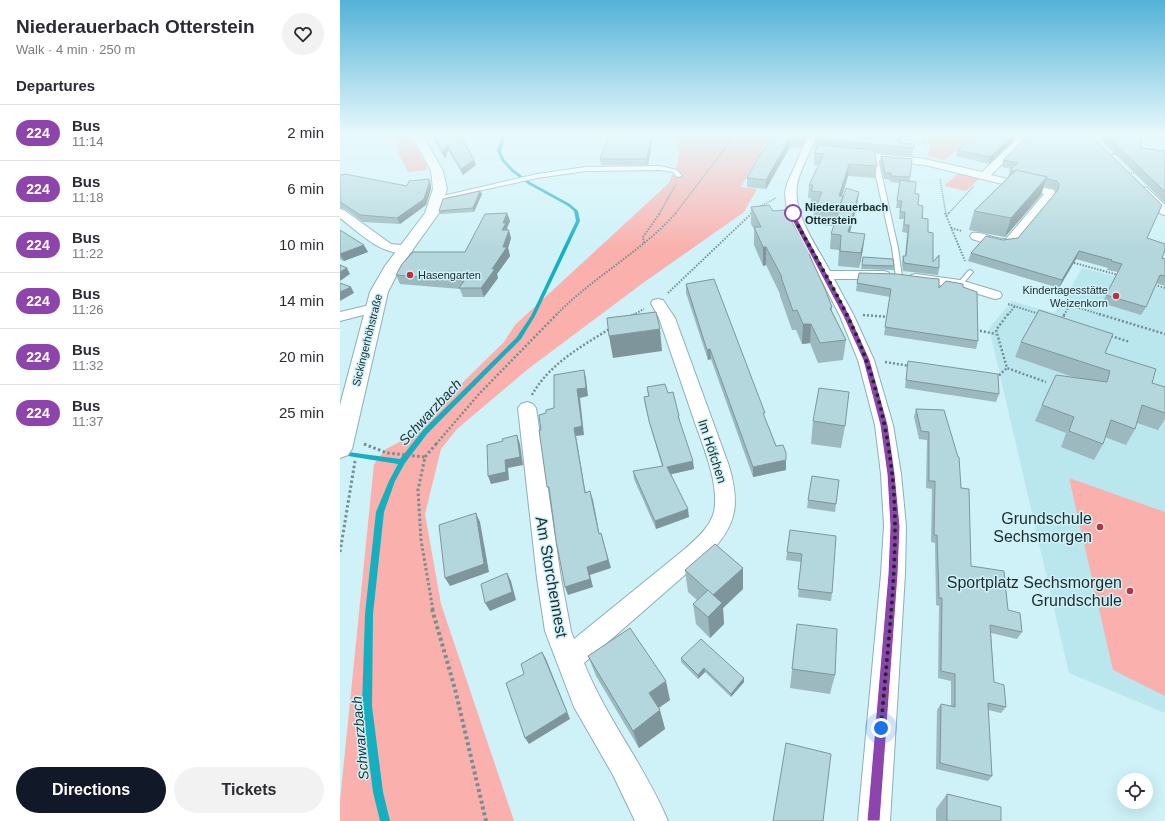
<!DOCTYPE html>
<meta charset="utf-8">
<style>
body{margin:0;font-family:Helvetica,sans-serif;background:#f2f2f3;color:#2b2b33;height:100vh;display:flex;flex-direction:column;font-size:15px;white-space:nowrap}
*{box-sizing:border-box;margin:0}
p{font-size:13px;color:#7c7c81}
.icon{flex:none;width:22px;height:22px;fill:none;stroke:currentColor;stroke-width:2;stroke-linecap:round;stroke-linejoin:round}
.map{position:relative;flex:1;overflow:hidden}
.drawer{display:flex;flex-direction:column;background:#fff;width:340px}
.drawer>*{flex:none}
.badge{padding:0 8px;border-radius:13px;font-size:14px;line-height:26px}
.tools{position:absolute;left:777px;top:773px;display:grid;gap:8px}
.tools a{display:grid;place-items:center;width:36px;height:36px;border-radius:50%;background:#fff;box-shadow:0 4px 16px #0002;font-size:20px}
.you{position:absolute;width:20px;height:20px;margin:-10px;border:3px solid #fff;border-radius:50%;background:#1a73e8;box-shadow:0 0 0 6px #1a73e833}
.map>.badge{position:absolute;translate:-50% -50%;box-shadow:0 0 0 2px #fff}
h2{padding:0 16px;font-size:15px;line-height:36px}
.round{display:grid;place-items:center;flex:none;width:42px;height:42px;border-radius:21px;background:#f2f2f3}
.head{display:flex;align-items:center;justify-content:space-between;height:68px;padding:0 16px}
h1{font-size:19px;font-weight:800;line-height:30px}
.cta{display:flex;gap:8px;margin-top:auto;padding:8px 16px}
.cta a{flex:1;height:46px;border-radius:24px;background:#111827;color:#fff;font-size:16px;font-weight:800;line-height:46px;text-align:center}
.cta a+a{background:#f2f2f3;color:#2b2b33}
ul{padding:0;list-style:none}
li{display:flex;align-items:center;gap:12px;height:56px;padding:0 16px;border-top:1px solid #e1e1e2}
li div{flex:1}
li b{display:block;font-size:15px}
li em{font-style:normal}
li .badge{min-width:44px;font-weight:700;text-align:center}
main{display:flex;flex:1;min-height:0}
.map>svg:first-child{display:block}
</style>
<main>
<section class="drawer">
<div class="head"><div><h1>Niederauerbach Otterstein</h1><p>Walk · 4 min · 250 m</p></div><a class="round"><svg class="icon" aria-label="heart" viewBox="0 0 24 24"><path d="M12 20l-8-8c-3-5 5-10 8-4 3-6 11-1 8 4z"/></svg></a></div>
<h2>Departures</h2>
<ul>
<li><span class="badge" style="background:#8e44ad;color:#fff">224</span><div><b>Bus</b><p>11:14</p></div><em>2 min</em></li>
<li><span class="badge" style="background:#8e44ad;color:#fff">224</span><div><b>Bus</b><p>11:18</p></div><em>6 min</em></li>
<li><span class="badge" style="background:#8e44ad;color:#fff">224</span><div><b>Bus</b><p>11:22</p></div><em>10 min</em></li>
<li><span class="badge" style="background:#8e44ad;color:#fff">224</span><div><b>Bus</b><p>11:26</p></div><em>14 min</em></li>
<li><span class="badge" style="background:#8e44ad;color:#fff">224</span><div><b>Bus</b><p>11:32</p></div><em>20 min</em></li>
<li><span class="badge" style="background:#8e44ad;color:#fff">224</span><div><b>Bus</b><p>11:37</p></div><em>25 min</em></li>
</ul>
<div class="cta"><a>Directions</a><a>Tickets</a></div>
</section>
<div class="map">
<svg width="825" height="821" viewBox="0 0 825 821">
<rect width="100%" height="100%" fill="#cef2f8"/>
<polygon fill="#bae7ee" points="742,268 825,289 825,713 729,673 649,328 672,301 714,313 723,302"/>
<g fill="#fab0ad">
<polygon points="48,134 69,134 86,166 87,170 68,172 59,154 56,140"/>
<path d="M331 134H430L401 187 417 189 404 212 303 283 188 369 117 429 101 449 85 514 101 604 174 821H0V801L34 464 46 449 65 439 164 342 175 325 329 183C337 164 346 151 331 134Z"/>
<polygon points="584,134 638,134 604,160 588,156 590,146"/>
<polygon points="619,173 640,178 626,191 604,186"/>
<polygon points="729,478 825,512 825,696 773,670"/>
</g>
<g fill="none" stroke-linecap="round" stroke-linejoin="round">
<polygon fill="#15afc0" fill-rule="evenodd" points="162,134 166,134 161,151 164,159 173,169 190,182 230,204 238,211 240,221 195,316 181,339 87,434 65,463 55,481 44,512 33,614 32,706 43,792 50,821 40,821 33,792 22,706 25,614 36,512 49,481 58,464 8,456 0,456 0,452 8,452 60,459 83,430 176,338 191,316 236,221 234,211 228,206 188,184 171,171 161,160 157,151"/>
<defs>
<g id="lane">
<polygon points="537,156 539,157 539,163 558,248 562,277 559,279 556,277 552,248 533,163 535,157"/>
<polygon points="320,166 337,170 342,176 337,177 333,172 320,170 246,171 197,178 97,200 94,198 197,174 246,167"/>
<polygon points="630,270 632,271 633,272 622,285 618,285 618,283 628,271"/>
</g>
<g id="street">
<path d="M469 134H478C472 148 459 171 457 186 453 215 477 246 490 271H543L548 272 550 275 548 278 543 279H494L514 316 534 360 553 425 561 474 566 526 565 574 550 821H518L541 574 544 526 541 474 535 425 518 360 500 316 447 213 445 193 447 184Z"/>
<path d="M660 134H674L685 137 687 139 651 175 714 190 715 192 714 196 674 245C659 248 646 243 632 239L630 236 632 233C643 231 654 240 666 239L704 194 585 165 510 157 505 154 510 151 585 159 642 172 676 140 661 136Z"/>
<polygon points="803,187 807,188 825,205 825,215 821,214 799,192 798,190"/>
<path d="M0 209 4 210 51 244 72 246 73 249 72 252C44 259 20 233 0 218Z"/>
<polygon points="576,274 620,280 660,292 662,295 660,298 655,299 618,288 571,281 569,278 571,275"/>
<path d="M318 299 323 300 335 318 389 466C400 504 397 524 370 553L244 663C266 718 305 766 328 821H295L273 775 234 707 205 631 197 578 178 408 181 404 187 402 193 404 196 408 221 578 231 631 234 639 346 548C357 538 370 527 374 512 380 482 361 442 352 414 341 382 330 350 319 318L311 303 313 300Z"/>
<polygon points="34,304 39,305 41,308 39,311 0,321 0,312"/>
</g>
<polygon id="secondary" points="71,134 82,134 103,171 107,189 99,213 61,266 48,292 12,449 8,455 0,458 0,405 30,292 45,266 85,213 93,189 91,171"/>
</defs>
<use href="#lane" stroke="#8dafb5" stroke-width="2"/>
<use href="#street" stroke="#8dafb5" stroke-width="2"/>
<use href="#secondary" stroke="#8dafb5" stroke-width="2"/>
<g stroke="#758e92" stroke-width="1.5" stroke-dasharray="1 1" stroke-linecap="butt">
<polyline points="421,134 432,141"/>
<polyline points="581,134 587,149"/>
<polyline points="800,138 825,138"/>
<polyline points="768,154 779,154"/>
<polyline points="787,173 797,173"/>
<polyline points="600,179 606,214"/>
<polyline points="417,208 436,198"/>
<polyline points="319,214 336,184"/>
<polyline points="335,214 396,134"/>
<polyline points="411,214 414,211"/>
<polyline points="608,214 634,186"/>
</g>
<g stroke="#758e92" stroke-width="2" stroke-dasharray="1.5 1.5" stroke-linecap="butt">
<polyline points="605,213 625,261"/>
<polyline points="606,216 609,213"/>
<polyline points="611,228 622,231"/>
<polyline points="304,243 303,237 320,213"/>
<polyline points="731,262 778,275"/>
<polyline points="812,284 825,288"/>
<polyline points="328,293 412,213"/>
<polyline points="668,304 699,314"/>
<path d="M216 315C253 277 301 252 336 213"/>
<polyline points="293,315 304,309"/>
<polyline points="668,315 675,306"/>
<polyline points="724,315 730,305 762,315"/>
</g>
<g stroke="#758e92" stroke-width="2.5" stroke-dasharray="2 2" stroke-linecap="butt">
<polyline points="668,314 656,330 667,368 706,382"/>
<polyline points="759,314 825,334"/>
<polyline points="523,315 550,317"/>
<polyline points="291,316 295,314"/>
<polyline points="721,320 725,314"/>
<polyline points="636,330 656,334"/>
<polyline points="771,336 790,342"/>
<polyline points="545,362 570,366"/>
<polyline points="656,378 667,368"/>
<path d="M192 395C209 364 242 346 271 328"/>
<polyline points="96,444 139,394 217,314"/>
</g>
<g stroke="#758e92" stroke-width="3" stroke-dasharray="2.5 2.5" stroke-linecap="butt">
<polyline points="24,444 47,453 85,457"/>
<polyline points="0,552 15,461"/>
<polyline points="93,610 81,540 78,490 85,457 97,443"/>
</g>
<polyline stroke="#758e92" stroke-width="4" stroke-dasharray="3 3" stroke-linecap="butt" points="92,609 115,689 146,821"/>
<use href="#lane" fill="#fff" fill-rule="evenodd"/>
<use href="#street" fill="#fff" fill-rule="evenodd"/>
<use href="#secondary" fill="#fff" fill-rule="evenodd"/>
</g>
<g fill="#9bb9be">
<polygon points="92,134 120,134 134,160 136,165 123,175 108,150 105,159"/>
<polygon points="434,134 468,134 461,148 450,147 426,189 407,187 407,178"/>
<polygon points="679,134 751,134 807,238 822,258 825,259 825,286 816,283 806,307 801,315 762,303 778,272 767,270 768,268 736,259 719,288 628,261 631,253 663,240 678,238 716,192 714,189 704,186 701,195 665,237 629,230 634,211 668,177 670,170 671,169 662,167 663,160 686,137 685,136"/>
<polygon points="755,134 825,134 825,136 802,136 801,148 825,151 825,203"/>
<polygon points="313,137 308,165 261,165 260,159"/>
<polygon points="475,139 574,144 572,156 534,153 537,166 535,178 508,176 502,196 503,196 519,192 517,206 510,232 523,249 519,268 498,266 499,250 490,249 491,234 494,226 473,224 474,211 477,205 470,204 471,198 468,198 469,185 478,165 474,165 474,153 477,148 474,148"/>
<polygon points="673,141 649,164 616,156 617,150"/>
<polygon points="541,156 570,177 570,181 575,194 588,232 593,262 599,268 598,275 563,271 562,263 563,256 565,256 567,233 562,232 564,219 559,219 560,208 556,208 560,183 550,182 550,180 544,179 540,162"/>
<polygon points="0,175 67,186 89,179 91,185 91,189 86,205 60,224 23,222 5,209 0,208"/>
<polygon points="140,191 142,194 134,212 100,214 99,211"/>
<polygon points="411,207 433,211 471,254 471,259 492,307 492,311 506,340 503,360 478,363 470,343 462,344 456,330 452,330 440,296 440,294 426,265 423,266 414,245 414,229 411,224"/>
<polygon points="167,213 170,221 167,228 171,238 168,248 170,256 157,274 158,278 144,297 123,297 120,289 60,284 56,275 125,252"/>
<polygon points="0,230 28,252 4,261 0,259"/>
<polygon points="522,265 554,266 554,270 521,269"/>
<polygon points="517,283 599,288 623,287 638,341 636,349 544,335 550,297 516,291"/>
<polygon points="346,284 425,418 446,470 413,477 371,359 368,360 346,293"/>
<polygon points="681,342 765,353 812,383 825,387 825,419 818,430 797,423 795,429 786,445 765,437 763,444 754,460 721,447 726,433 695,421 702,405 733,377 675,357"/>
<polygon points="568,361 659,394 656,402 565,388 567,369"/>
<polygon points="307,387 328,393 339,416 340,422 354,469 331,474 349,517 316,529 294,479 293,471 322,466 311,429 305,405 304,397 308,396"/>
<polygon points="576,409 604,410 621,488 631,566 668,610 682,632 677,639 651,633 654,682 666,707 661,713 648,710 652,776 648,781 596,769 597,710 601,704 611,706 611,681 598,678 599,606 596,605 595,543 591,542 592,489 586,488 587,440 579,439 574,417"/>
<polygon points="473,421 505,426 501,448 471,444"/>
<polygon points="499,480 495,512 467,508 468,500"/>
<polygon points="450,530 492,593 491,601 458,597 461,562 446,560"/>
<polygon points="345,570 403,589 383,608 384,624 370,638 356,624 353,604 357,600 348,592"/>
<polygon points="457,624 495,675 490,694 450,688"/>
<polygon points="248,656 330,700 319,708 325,729 299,748 256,676"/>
<polygon points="341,658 404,678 404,682 391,697 365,672 358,679 341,662"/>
<polygon points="607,794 661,821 596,821 596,809"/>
</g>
<g fill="#7e969b">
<polygon points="312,134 313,137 308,165 307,159"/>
<polygon points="465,134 468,134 461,148 462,139"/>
<polygon points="675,134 673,141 649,164 650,157"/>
<polygon points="450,138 450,147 426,189 426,180"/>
<polygon points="107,145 108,150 105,159 103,153"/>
<polygon points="134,160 136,165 123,175 121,169"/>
<polygon points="509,164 508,176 498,209 499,196"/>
<polygon points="707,177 701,195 665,237 671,218"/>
<polygon points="89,179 91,185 91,189 86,205 60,224 57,218"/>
<polygon points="140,191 142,194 134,212 133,208"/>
<polygon points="519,192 517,206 506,247 508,232"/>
<polygon points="167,213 170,221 167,228 168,231 162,230 163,223"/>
<polygon points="169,230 171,238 168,248 170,256 157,274 158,278 144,297 141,288 163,247"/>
<polygon points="525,234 523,249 519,268 521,253"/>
<polygon points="24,245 28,252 4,261 0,254"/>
<polygon points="423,247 426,247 426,265 423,266"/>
<polygon points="739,251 736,259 719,288 722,280"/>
<polygon points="7,268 10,274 0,281 0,272"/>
<polygon points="11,287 14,293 0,301 0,292"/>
<polygon points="463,324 471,324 470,343 462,344"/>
<polygon points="320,329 322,351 273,358 269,336"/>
<polygon points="370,349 371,359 368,360 367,350"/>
<polygon points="244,370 246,378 248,396 240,398 244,435 236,436 247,501 245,493 234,428 237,389"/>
<polygon points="177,435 180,444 183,465 168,468 169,480 151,484 148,476 165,460"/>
<polygon points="446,460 446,470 413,477 413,467"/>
<polygon points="353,461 354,469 328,475 327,467"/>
<polygon points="250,491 253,500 261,542 259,534"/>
<polygon points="348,509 349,517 316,529 315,521"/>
<polygon points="136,513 140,522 149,572 110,586 105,578"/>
<polygon points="261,533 271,568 250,575 253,587 228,595 225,587 247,567"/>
<polygon points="403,568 403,589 383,608 384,624 370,638 368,617 373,595"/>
<polygon points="167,573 171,581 176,600 150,611 145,603"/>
<polygon points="202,652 206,659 230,719 189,744 185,738"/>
<polygon points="364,668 365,672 358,679 358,675"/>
<polygon points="404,678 404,682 391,697 391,694"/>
<polygon points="326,681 330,700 314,711 309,693"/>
<polygon points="320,710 325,729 299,748 293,731"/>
</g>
<g fill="#b4d7dd" stroke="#7e969b">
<polygon points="93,134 120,134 134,160 121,169 107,145 103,153"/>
<polygon points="288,134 312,134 307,159 260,159 269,136"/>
<polygon points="434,134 465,134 462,139 450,138 426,180 407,178 419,156"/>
<polygon points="477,134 561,134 560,143 574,144 574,148 475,139"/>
<polygon points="637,134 675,134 650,157 617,150"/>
<polygon points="690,134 751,134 754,139 822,205 807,238 825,244 825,250 822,258 825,259 825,276 820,275 806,307 766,295 782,264 771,261 772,260 739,251 722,280 631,253 646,236 663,240 678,238 718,190 719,185 717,181 707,179 707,177 676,170 674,171 670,170 678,163 663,160"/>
<polygon points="765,134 802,134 801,148 825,151 825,192"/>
<polygon points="478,145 534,150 537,166 509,164 499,196 503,196 497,213 474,211 482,192 471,191 473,185 469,185 484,154 474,153"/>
<polygon points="541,156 572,159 570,177 551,176 551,173 545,173"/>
<polygon points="676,170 707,177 671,218 634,211"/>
<polygon points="5,174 67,186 69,181 89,179 89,183 84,199 57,218 20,215 2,203 0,202 0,175 2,175"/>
<polygon points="560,180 576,182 575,194 579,194 578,205 583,206 582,218 588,219 588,232 593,233 593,262 599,255 599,268 564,263 563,256 566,256 569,225 564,225 565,212 560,212 562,201 557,201"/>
<polygon points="506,188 519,192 508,232 525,234 521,253 500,251 501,235 491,234"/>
<polygon points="140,191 133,208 99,211 103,199"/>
<polygon points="429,205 433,211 445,210 471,254 469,254 485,289 492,307 490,308 506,340 480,343 471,324 463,324 457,310 453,311 441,277 442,277 426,247 423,247 414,227 421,227 411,207"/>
<polygon points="167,213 163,223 166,223 162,230 169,230 163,247 167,247 152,269 155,269 141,288 119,288 124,281 56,275 62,264 73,252 125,252 145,214"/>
<polygon points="0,230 24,245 0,254"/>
<polygon points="523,257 553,259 554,266 522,265"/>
<polygon points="0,265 7,268 0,272"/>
<polygon points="519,273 557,274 588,278 599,279 599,288 606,281 623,284 623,287 637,292 638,341 545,327 551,289 517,283"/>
<polygon points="374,279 425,413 423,413 436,446 443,445 446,453 446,460 413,467 370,349 367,350 346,284"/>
<polygon points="0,283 11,287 0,292"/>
<polygon points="699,310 773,334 765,353 816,369 812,383 825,387 825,413 802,405 795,429 771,420 763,444 729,431 734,417 702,405 716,375 767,382 770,371 681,342"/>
<polygon points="316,312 320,329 269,336 267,318"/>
<polygon points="568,361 658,374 659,394 566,380"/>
<polygon points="244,370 246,388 237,389 242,426 234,428 245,493 250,491 259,534 261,533 268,560 247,567 250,579 225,587 216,540 209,487 207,487 199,430 201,430 199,415 206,413 206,410 214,408 214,375"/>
<polygon points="325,384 328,393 333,392 339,416 338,416 353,461 327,467 348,509 315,521 293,471 323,466 309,421 304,397 309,396 307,387"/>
<polygon points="479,388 509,392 505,426 473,421"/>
<polygon points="576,409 604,410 618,457 619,457 621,488 629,489 631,566 664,571 668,610 680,613 682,632 650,625 654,682 664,685 666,707 648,703 652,776 600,763 601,704 615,707 615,674 601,671 602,598 599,598 597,535 594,535 595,481 589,481 589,432 581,431"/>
<polygon points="177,435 180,457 165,460 166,472 148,476 147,445 163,441 162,439"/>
<polygon points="472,476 499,480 496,504 468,500"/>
<polygon points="136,513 144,564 105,578 99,525"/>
<polygon points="450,530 496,536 492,593 458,589 462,554 447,552"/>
<polygon points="375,544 403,568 373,595 345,570"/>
<polygon points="167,573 172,592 145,603 141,584"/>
<polygon points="368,590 382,603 368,617 353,604"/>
<polygon points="457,624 497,629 495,675 452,669"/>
<polygon points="290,628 326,681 309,693 320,710 293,731 248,656"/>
<polygon points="361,639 404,678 391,694 364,668 358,675 341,658"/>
<polygon points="202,652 227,712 185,738 166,683 184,674 181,664"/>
<polygon points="446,743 491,754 483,821 433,821"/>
<polygon points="607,794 661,807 661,821 607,821"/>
</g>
<linearGradient id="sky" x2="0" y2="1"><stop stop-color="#53b2d8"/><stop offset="0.54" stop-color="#e9f9fc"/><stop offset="1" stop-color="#e9f9fc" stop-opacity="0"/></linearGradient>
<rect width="825" height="249" fill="url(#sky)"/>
<polygon fill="#8e44ad" stroke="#fff" points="453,212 455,213 458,220 510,316 530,360 548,425 555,474 560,526 558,574 540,821 527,821 548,574 550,526 547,474 540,425 523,360 503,316 452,220 450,213"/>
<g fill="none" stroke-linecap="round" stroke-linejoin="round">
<path stroke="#1d2b2d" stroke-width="4" stroke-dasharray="0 7.2" d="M453 213 455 220C480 266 509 311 526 360 545 411 555 472 555 526 555 594 546 661 541 728"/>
</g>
<circle fill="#fff" stroke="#8e44ad" stroke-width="2" cx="453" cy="213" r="8"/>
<g fill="#c02f3c" stroke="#cef2f8" stroke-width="1.5">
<circle cx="70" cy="275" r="4"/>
<circle cx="776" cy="296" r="4"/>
<circle cx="760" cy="527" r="4"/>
<circle cx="790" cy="591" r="4"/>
</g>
<g text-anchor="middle" stroke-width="3" stroke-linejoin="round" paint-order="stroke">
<g font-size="11" font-weight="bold" fill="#1d2b2d" stroke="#cef2f8" text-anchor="start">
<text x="465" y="211">Niederauerbach<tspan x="465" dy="13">Otterstein</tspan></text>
</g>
<g font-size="11" fill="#1d2b2d" stroke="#cef2f8" text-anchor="start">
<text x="78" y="279">Hasengarten</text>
<text x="768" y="294" text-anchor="end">Kindertagesstätte<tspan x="768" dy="13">Weizenkorn</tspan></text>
</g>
<g font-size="11" fill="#1d2b2d" stroke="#cef2f8">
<text transform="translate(27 340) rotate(-76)" y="4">Sickingerhöhstraße</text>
</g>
<g font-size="13" fill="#1d2b2d" stroke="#cef2f8">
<text transform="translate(373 451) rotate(72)" y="5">Im Höfchen</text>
</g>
<g font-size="14" font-style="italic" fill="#21373b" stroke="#cef2f8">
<text transform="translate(90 412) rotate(-47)" y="5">Schwarzbach</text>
<text transform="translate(20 738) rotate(-95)" y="5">Schwarzbach</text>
</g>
<g font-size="16" fill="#1d2b2d" stroke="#cef2f8" text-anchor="end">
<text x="752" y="524">Grundschule<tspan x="752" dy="18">Sechsmorgen</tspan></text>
<text x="782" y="588">Sportplatz Sechsmorgen<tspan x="782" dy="18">Grundschule</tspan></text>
</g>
<g font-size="16" fill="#1d2b2d" stroke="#cef2f8">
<text transform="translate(212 577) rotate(80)" y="6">Am Storchennest</text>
</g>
</g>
</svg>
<div class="tools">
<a><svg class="icon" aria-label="locate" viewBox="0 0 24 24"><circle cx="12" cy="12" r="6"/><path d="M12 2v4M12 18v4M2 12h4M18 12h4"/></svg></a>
</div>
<div class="you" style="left:541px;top:728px"></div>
</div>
</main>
